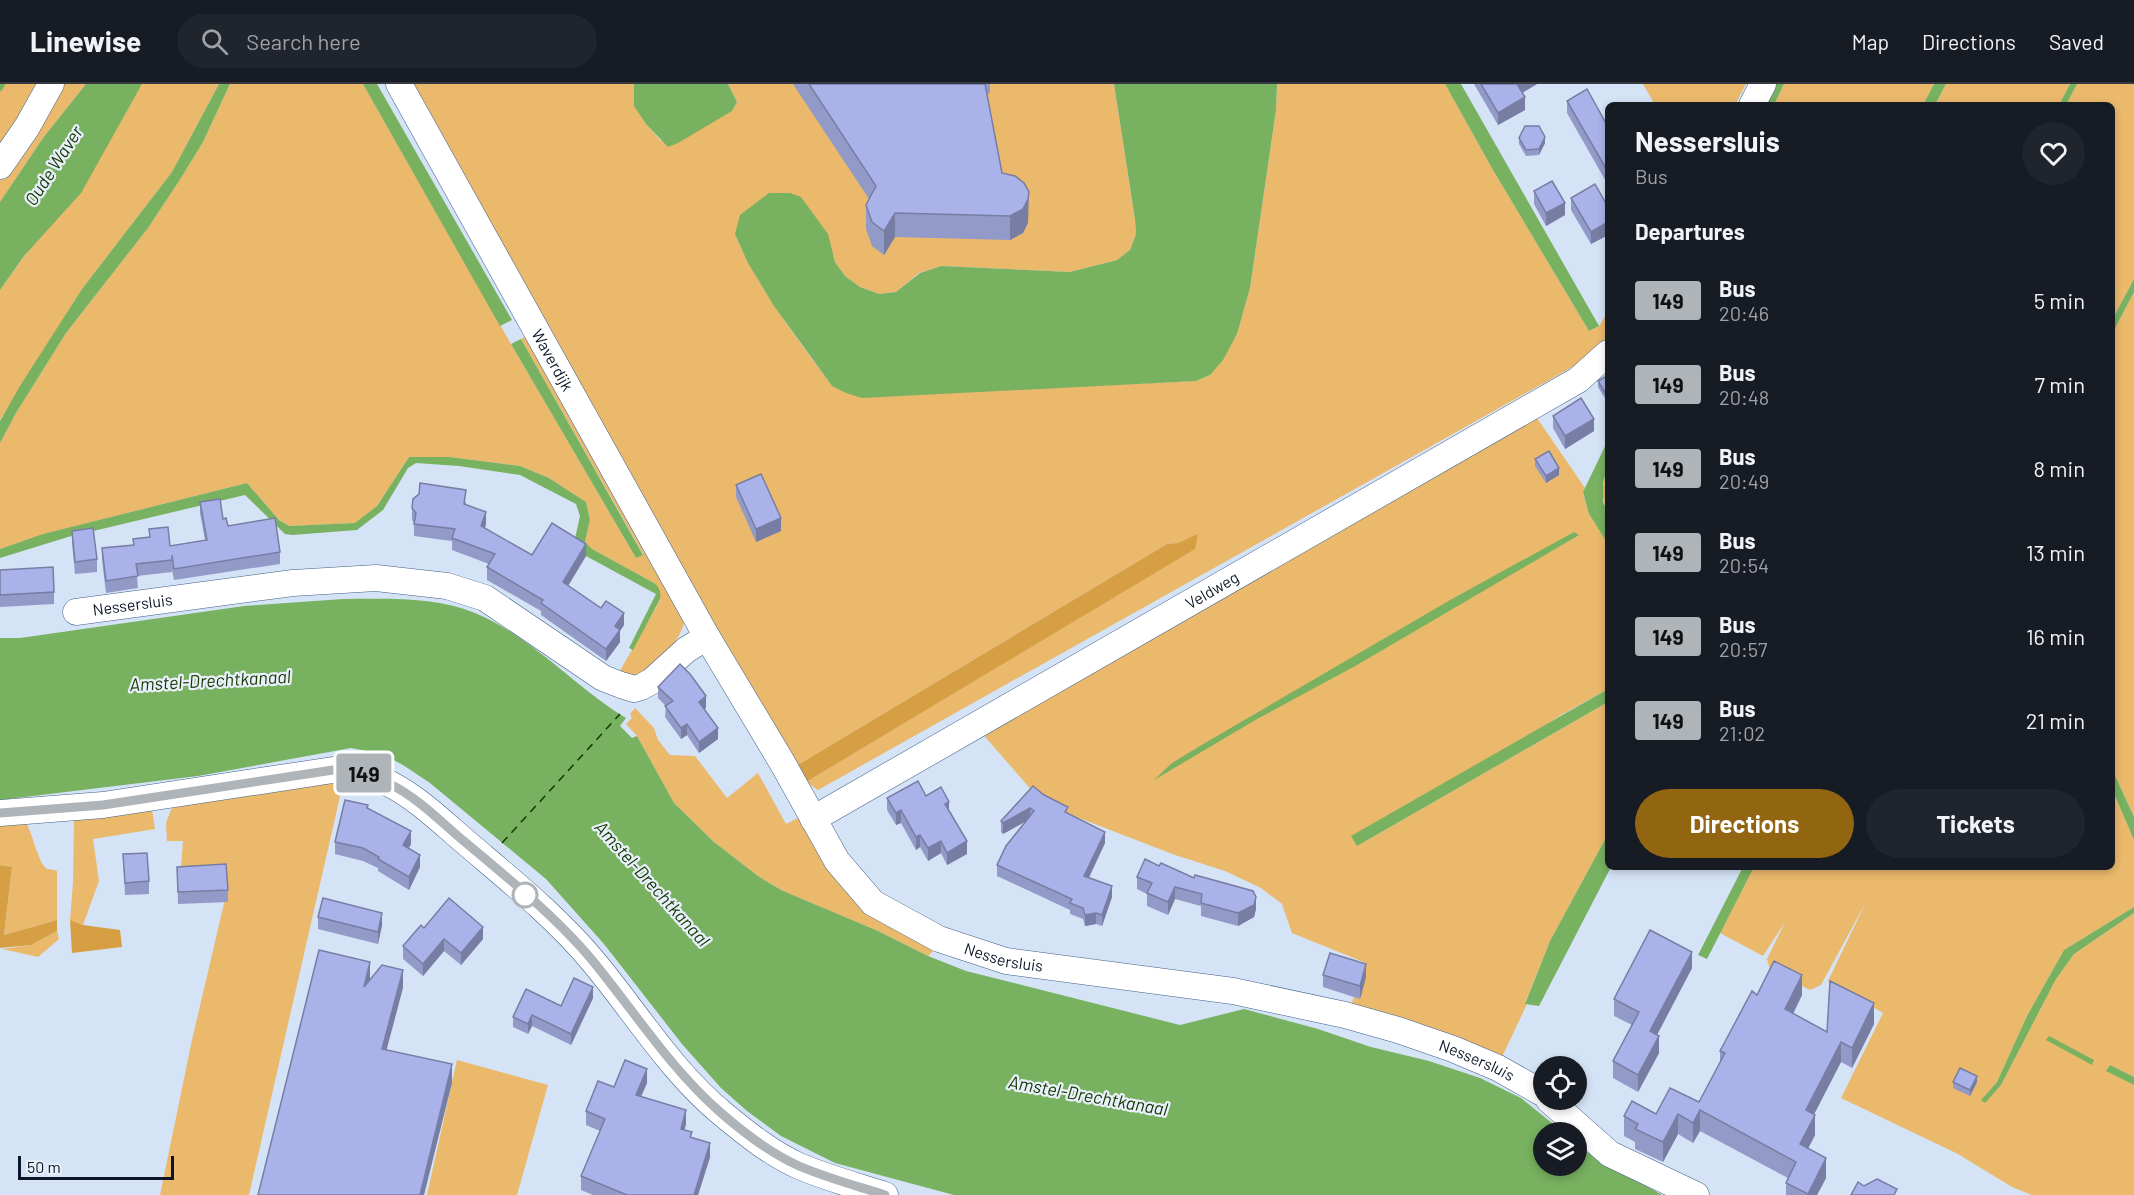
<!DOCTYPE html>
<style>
body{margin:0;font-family:Barlow,sans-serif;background:#20242c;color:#f1f3f6;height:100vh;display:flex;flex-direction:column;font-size:22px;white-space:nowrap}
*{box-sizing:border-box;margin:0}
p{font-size:20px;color:#9ea1a6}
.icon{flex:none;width:33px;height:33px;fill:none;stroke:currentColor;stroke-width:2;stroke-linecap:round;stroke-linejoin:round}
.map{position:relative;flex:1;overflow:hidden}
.drawer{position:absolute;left:1605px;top:18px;width:510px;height:768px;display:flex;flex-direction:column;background:#171b24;border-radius:9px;box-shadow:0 3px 9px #0003}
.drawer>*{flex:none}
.badge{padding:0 12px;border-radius:4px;font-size:21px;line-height:39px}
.tools{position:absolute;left:1533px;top:972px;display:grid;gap:12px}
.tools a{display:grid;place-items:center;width:54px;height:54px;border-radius:50%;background:#171b24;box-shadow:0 3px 9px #0003;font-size:30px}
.scale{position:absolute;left:18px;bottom:15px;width:156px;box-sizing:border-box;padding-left:6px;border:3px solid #0b1728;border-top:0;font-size:16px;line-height:21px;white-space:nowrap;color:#0b1728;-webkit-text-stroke:4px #e9f0fa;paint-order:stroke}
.map>.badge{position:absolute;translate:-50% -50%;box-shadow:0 0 0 3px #fff}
h2{padding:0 30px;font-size:22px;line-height:54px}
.round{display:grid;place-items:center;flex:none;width:63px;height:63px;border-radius:32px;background:#20242c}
.head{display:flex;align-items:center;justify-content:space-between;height:102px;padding:0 30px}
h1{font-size:28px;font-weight:700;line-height:45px}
.action{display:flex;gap:12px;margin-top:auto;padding:12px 30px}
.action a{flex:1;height:69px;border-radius:36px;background:#926611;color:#fff;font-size:24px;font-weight:700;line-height:69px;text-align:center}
.action a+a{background:#20242c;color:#f1f3f6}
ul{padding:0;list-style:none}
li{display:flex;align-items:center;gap:18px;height:84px;padding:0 30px}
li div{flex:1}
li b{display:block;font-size:22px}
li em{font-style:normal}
li .badge{min-width:66px;font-weight:700;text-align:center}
header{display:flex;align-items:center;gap:36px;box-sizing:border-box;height:84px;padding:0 30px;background:#171b24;border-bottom:2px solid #363941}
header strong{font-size:28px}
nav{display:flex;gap:33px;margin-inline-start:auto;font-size:21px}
.search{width:420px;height:54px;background:#20242c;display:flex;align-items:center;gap:15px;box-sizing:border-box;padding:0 21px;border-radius:33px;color:#9ea1a6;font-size:22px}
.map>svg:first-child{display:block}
</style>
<header>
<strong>Linewise</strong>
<div class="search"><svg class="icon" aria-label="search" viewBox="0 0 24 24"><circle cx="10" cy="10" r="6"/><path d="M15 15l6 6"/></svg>Search here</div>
<nav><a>Map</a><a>Directions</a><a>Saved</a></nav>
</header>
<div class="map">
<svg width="2134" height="1111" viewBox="0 0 2134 1111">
<rect width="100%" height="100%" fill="#d5e3f7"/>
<g fill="#eab96c">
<polygon points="0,0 39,0 0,67"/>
<polygon points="61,0 86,0 43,54 0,118 0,97"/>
<polygon points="142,0 219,0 172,88 82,205 0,336 0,206 117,42"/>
<path d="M230 0H363L511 260 636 474 643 470 521 255 528 251 685 532C684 556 654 587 631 593 626 594 621 594 616 594L660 516 654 499 592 465 585 458 590 434 586 418 549 394 520 382 449 373H409L377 422 356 439 289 442 279 436 247 399 44 450 0 465V359L16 329 66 249 148 144 181 94 203 58Z"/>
<path d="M406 0H634V22L646 40 661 57 732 27 737 18 728 0H1114L1135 135 1136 150 1130 166 1117 176 1070 188 941 182 919 189 896 208 879 210 860 203 845 192 835 178 831 165 735 150C759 206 796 253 832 302L1039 304 1196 297 1210 291 1237 250 1250 204 1276 26 1277 0H1445L1493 86 1589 247 1599 242 1608 228V259L1576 281 818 706 806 698 1194 465 1198 451 1178 459 1167 460 796 682Z"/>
<polygon points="1643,0 1746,0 1735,21 1655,21"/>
<polygon points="1784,0 1934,0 1923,21 1774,21"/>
<polygon points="1946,0 2070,0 2059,21 1935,21"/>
<polygon points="2077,0 2134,0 2134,195 2112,236 2112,21 2066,21"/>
<polygon points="2134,208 2134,733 2112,685 2112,250"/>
<polygon points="1537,334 1585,404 1583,409 1589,430 1608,460 1608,605 1561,631 1357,762 1608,618 1608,750 1550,857 1525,919 1527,920 1502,973 1351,921 1366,879 1292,849 1282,820 1261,804 1225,787 1175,771 1061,727 1035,710 980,647 1375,423"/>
<path d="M1608 385V427C1600 413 1602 400 1608 385Z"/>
<polygon points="635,624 654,644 658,656 670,671 695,672 727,714 758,689 786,740 802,732 838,791 939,861 928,872 878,847 781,806 758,792 714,758 674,719 637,652 626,640 632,634 630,630"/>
<polygon points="344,695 249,1111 160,1111 192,956 226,811 180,796 183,757 167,757 166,739 173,721"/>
<polygon points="2112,705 2134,756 2134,823 2064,866 2027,932 1997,998 1981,1016 2001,1001 2056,895 2074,870 2134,829 2134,993 2110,981 2107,986 2134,1001 2134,1111 2032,1111 2012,1103 1958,1070 1841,1014 1883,929 1828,897 1866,818 1821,901 1810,906 1770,886 1767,875 1785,838 1763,872 1720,849 1754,783 1862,783 1868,786 1864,783 2112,783"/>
<polygon points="152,725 155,745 93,755 99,797 83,841 70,836 73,799 74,735"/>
<path d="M26 739C33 750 38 779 47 785 49 785 55 786 57 787V836L4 851 12 783 0 781V741Z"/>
<polygon points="57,847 59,855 38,873 2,865 31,861"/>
<polygon points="457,976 548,1001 517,1111 427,1111"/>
</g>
<g fill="#d79f43">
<polygon points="1198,450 1195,465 806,698 796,682 1167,460 1178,459"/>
<polygon points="0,781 12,783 4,851 57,836 57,847 31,861 0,864"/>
<polygon points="70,836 83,841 120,846 122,863 72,869"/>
</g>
<g fill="#78b160">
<polygon points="86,0 142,0 81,109 24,172 0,206 0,118 43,54"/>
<polygon points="219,0 230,0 203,58 181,94 148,144 66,249 16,329 0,359 0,337 20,302 82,205 172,88"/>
<polygon points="363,0 377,0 512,236 500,242"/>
<polygon points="634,0 728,0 737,18 732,27 678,59 668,63 646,40 634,22"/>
<polygon points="1114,0 1277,0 1276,26 1250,204 1237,250 1223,276 1210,291 1196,297 862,314 846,309 832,302 774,222 748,179 735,150 740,131 769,109 790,109 801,113 828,150 835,178 845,192 860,203 879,210 896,208 920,189 941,182 1070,188 1117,176 1130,166 1136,150 1135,135"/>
<polygon points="1445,0 1461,0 1599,242 1589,247 1493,86"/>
<polygon points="1774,0 1784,0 1774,21 1763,21"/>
<polygon points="1934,0 1946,0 1935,21 1923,21"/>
<polygon points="2070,0 2077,0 2066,21 2059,21"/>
<polygon points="2134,195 2134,208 2112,250 2112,236"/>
<polygon points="521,255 643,471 636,474 511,260"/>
<polygon points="1608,356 1608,385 1603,398 1603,418 1608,428 1608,460 1589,430 1583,408"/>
<path d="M409 373H449L520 382 549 394 586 418 590 435 585 458 592 465 654 499C660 504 661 508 660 515L633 566 629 564 656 510 586 472 574 459 580 432 576 420 520 391 459 382 416 379 408 384 383 426 357 446 292 451 285 450 245 411 68 453 0 474V465L43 450 247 399 279 436 289 442 355 439 377 422Z"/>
<polygon points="1574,448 1579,451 1357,581 1257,635 1154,696 1172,679 1205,659 1452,515"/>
<path d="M343 515C386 515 434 512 475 529 531 552 575 603 626 634L620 642 632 654 637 652 674 719 714 758 758 792 781 806 878 847 928 872 966 887 1180 941 1244 925 1318 945 1371 963 1429 977 1480 994 1521 1014 1563 1048H1544V1082H1576L1577 1059 1587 1068 1662 1111H954L835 1079 781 1052 747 1027 721 1004 682 960 604 860 546 795 430 699 403 681 382 670 351 664 198 692 0 716V554H20L244 522Z"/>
<polygon points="1608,605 1608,618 1357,762 1351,752"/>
<polygon points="2112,685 2134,733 2134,756 2112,705"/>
<polygon points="1608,750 1608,783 1611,783 1539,922 1525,920 1550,857"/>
<polygon points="1743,783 1754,783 1707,875 1698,871"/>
<polygon points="2134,823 2134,829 2074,870 2056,895 2001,1001 1985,1019 1981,1016 1997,998 2027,932 2064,866"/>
<polygon points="2049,952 2094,976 2092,981 2046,956"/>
<polygon points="2110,981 2134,993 2134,1001 2106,987"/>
</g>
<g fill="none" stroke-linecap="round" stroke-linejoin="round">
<polyline stroke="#78b160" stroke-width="6" points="0,4 2,0"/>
<polyline stroke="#143900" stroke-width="1.5" stroke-dasharray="8 6" stroke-linecap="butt" points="502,759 620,630"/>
<defs>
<g id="minor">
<path id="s1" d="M399 0 707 553 783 680 837 777 873 819 939 855 1006 877 1233 907 1345 931 1398 946 1453 965 1498 984 1544 1010"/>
<polyline points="1752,21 1763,0"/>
<polyline points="0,82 27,43 51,0"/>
<path id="s2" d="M76 528 293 499 376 494 447 502 485 514 603 594 621 601 634 605 641 603 652 597 686 566 707 553"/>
<path d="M0 729 103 721 333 686C354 686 371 690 390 700 419 715 444 740 469 761 510 796 557 834 592 876 635 927 671 988 724 1031 747 1050 772 1070 799 1082 827 1094 857 1102 885 1111"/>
<path id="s3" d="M813 735 1578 296 1608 269"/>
<polyline points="1549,1016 1610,1070 1696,1111"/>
</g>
</defs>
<use href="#minor" stroke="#415f89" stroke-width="27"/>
<use href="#minor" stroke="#fff" stroke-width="26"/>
</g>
<g fill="#929ac8">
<polygon points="793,0 990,0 990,9 987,10 1002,89 1028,139 1023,149 1010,156 895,153 884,171 872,162 866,145 866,121 869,115"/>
<polygon points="1474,0 1537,0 1522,9 1525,26 1498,41"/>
<polygon points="1567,17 1608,43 1608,101 1567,29"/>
<polygon points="1519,54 1545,59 1539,71 1526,72 1519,60"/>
<polygon points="1534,107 1565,131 1546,142 1534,120"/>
<polygon points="1571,114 1608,123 1608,151 1591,160 1571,126"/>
<polygon points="1608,291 1608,319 1598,303 1598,297"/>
<polygon points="1553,332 1594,347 1565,365 1553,344"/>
<polygon points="1535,375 1559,391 1546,399 1535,382"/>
<polygon points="736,401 781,447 756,458 736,413"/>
<polygon points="200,418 223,435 228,442 280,468 280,480 174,496 172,486 172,488 137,492 138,504 106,509 102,476 102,464 133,461 133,455 149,454 149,445 170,462 205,456 200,429"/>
<polygon points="466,418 466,420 486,440 485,444 532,471 586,472 568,502 624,541 620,547 620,558 606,577 541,531 541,527 487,496 487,483 489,480 452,466 452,457 414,452 414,439 412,436 412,424"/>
<polygon points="72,447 97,475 97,488 75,490 72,459"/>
<polygon points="0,486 54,508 54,520 0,523"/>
<polygon points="658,603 706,624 704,625 718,655 699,669 687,651 681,655 665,633 666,622 658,614"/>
<polygon points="1044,711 1105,759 1089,794 1112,813 1102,842 1096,840 1085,842 1083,835 1070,830 1070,826 997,792 997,781 1026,737 1003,750 1001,748 1001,737"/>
<polygon points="926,712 949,727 967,770 947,781 941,769 928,777 920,763 916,766 901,739 896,741 887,726 887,714"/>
<polygon points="368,724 411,760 409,764 420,783 409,806 378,787 378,784 363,777 335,770 335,758"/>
<polygon points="123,770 149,797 149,810 125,811"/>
<polygon points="1159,782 1256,825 1254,833 1238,842 1201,832 1201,822 1175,815 1168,831 1147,822 1147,810 1137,805 1137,793"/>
<polygon points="177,783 228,806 228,818 178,820"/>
<polygon points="318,833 382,841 378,860 318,845"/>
<polygon points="424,844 483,855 461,881 444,867 423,892 403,875 403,862"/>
<polygon points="1692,884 1657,951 1659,969 1638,1008 1613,994 1613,977 1632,941 1614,932 1614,915"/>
<polygon points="1323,891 1366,893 1360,915 1323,903"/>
<polygon points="1757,911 1802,911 1793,930 1827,948 1874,940 1852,984 1841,978 1814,1030 1815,1051 1808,1064 1826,1094 1817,1111 1786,1111 1786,1099 1788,1094 1700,1047 1693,1059 1678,1050 1663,1078 1635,1065 1635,1058 1624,1052 1624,1032 1656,1030 1699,1018 1720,978 1720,967"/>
<polygon points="593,914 571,961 532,942 528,950 513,943 513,933"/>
<polygon points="1953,998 1977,998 1970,1012 1953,1004"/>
<polygon points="647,999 641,1012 686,1040 684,1046 710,1073 698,1111 593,1111 581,1106 581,1092 600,1047 586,1041 586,1027 614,1003"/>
</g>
<g fill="#777da3">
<polygon points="1517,0 1537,0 1517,12"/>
<polygon points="1525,13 1525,26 1498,41 1498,29"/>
<polygon points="1545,53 1545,59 1539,71 1539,65"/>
<polygon points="1029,108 1028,139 1023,149 1010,156 1010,132"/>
<polygon points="1565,119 1565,131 1546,142 1546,129"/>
<polygon points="895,129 895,153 884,171 884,147"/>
<polygon points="1608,138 1608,151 1591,160 1591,148"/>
<polygon points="1594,335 1594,347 1565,365 1565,352"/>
<polygon points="1559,384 1559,391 1546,399 1546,392"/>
<polygon points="486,428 486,440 481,454 481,442"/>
<polygon points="781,434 781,447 756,458 756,445"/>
<polygon points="586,460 586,472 563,510 563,498"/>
<polygon points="624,529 624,541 620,547 620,558 606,577 606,565 615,542"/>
<polygon points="706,612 706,624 699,629 699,618"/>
<polygon points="687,640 687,651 681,655 681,644"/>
<polygon points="718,644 718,655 699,669 699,658"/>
<polygon points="949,718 949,730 945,720"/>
<polygon points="1030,724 1030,735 1003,750 1003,739"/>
<polygon points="901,726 901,739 896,741 896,729"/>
<polygon points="411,747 411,760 403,773 403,761"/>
<polygon points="1105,748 1105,759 1084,803 1084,792"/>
<polygon points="920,751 920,763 916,766 916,753"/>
<polygon points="941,757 941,769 928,777 928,764"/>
<polygon points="967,757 967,770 947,781 947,769"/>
<polygon points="420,771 420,783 409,806 409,793"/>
<polygon points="1112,802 1112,813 1102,842 1102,831"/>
<polygon points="1175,803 1175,815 1168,831 1168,818"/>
<polygon points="1256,813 1256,825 1254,833 1238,842 1238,829"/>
<polygon points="382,829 382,841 378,860 378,848"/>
<polygon points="1096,829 1096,840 1085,842 1085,831"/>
<polygon points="483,843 483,855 461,881 461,869"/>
<polygon points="444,855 444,867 423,892 423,880"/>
<polygon points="1692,868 1692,884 1650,964 1650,947"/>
<polygon points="370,878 370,896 364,903"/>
<polygon points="1366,880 1366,893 1360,915 1360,902"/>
<polygon points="403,886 403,904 382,983 382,965"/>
<polygon points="1802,891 1802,911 1785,946 1785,925"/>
<polygon points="593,903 593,914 571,961 571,950"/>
<polygon points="1874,919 1874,940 1852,984 1852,964"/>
<polygon points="532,931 532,942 528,950 528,940"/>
<polygon points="1659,952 1659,969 1638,1008 1638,991"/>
<polygon points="1841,958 1841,978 1806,1046 1806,1026"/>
<polygon points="452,980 452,999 424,1111 420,1111"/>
<polygon points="647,985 647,999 636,1024 636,1011"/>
<polygon points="1977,992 1977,998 1970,1012 1970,1006"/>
<polygon points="686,1026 686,1040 681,1058 681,1045"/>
<polygon points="1700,1026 1700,1047 1693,1059 1693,1039"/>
<polygon points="1678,1030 1678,1050 1663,1078 1663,1058"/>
<polygon points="1815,1031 1815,1051 1800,1080 1800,1060"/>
<polygon points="710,1059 710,1073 698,1111 694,1111"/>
<polygon points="1826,1074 1826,1094 1817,1111 1808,1111"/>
</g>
<g fill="#aab3e9" stroke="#777da3" stroke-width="1.5">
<polygon points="809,0 985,0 1002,89 1015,92 1024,99 1029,108 1028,115 1023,125 1010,132 895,129 884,147 872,138 866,121 876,102"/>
<polygon points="1481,0 1517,0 1525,13 1498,29"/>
<polygon points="1587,5 1608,43 1608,88 1567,17"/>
<polygon points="1525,42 1539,42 1545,53 1539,65 1526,66 1519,54"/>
<polygon points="1552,97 1565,119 1546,129 1534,107"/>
<polygon points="1595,100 1608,123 1608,138 1591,148 1571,114"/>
<polygon points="1608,291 1608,313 1598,297"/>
<polygon points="1581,314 1594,335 1565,352 1553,332"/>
<polygon points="1549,367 1559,384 1546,392 1535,375"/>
<polygon points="761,390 781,434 756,445 736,401"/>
<polygon points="420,399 466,406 464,420 486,428 481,442 532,471 552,439 586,460 563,498 601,524 606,517 624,529 615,542 620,546 606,565 541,519 543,516 487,483 495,470 452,454 455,445 414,440 416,429 412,424 413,415 419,410"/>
<polygon points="220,415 223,435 226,434 228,442 275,434 280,468 174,485 172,471 172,476 136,480 138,492 106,497 102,464 134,461 133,455 150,453 149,445 168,443 170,462 207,456 200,418"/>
<polygon points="93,444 97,475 75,478 72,447"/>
<polygon points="53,483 54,508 0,511 0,486"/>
<polygon points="680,580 690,590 706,612 699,618 718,644 699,658 687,640 681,644 665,622 673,617 658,603"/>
<polygon points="918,697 926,712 941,703 949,718 945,720 967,757 947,769 941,757 928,764 920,751 916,753 901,726 896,729 887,714"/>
<polygon points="1033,702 1044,711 1068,723 1065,728 1105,748 1084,792 1112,802 1102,831 1096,829 1085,831 1083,824 1070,819 1072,815 997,781 1006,762 1034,727 1030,724 1003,739 1001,737"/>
<polygon points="345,716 368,721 367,724 411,747 403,761 420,771 409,793 378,775 379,773 363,764 335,758"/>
<polygon points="147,769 149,797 125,799 123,770"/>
<polygon points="1145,775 1159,782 1161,779 1194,794 1195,791 1253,807 1256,813 1254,821 1238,829 1201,819 1202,810 1175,803 1168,818 1147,809 1152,799 1137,793"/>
<polygon points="226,780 228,806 178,808 177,783"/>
<polygon points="323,814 382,829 378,848 318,833"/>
<polygon points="449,814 483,843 461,869 444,855 423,880 403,862 421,841 424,844"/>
<polygon points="1650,846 1692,868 1650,947 1659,952 1638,991 1613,977 1639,928 1614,915"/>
<polygon points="319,866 370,878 364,903 382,881 403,886 382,965 452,980 420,1111 258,1111"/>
<polygon points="1330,869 1366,880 1360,902 1323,891"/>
<polygon points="1774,877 1802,891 1785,925 1827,948 1830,897 1874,919 1852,964 1841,958 1806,1026 1815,1031 1800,1060 1826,1074 1808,1110 1786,1099 1796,1078 1700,1026 1693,1039 1678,1030 1663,1058 1635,1045 1638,1040 1624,1032 1632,1017 1656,1030 1670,1004 1699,1018 1725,969 1720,967 1752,907 1757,911"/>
<polygon points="574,894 593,903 571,950 532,931 528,940 513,933 526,905 561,922"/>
<polygon points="625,976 647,985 636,1011 686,1026 681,1045 692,1048 690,1053 710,1059 694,1111 627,1111 581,1092 605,1035 586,1027 598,997 614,1003"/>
<polygon points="1960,984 1977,992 1970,1006 1953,998"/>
<polygon points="1877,1095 1897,1105 1894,1111 1851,1111 1858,1098 1864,1102"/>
</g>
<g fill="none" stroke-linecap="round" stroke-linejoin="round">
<defs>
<path id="line" d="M0 729 103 721 333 686C354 686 371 690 390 700 418 714 441 738 465 758 507 793 557 834 592 876 634 927 670 984 720 1028 744 1049 770 1069 799 1082 827 1094 857 1102 885 1111"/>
</defs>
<use href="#line" stroke="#fff" stroke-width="14"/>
<use href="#line" stroke="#afb4b9" stroke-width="9"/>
</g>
<circle fill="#fff" stroke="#afb4b9" stroke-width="3" cx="525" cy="811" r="12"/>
<g text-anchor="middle" stroke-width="4.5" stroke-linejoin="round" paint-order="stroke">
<g font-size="16" fill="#0b1728" stroke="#e9f0fa">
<text dy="6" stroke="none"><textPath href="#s1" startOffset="316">Waverdijk</textPath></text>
<text dy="6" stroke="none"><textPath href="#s3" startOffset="460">Veldweg</textPath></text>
<text dy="6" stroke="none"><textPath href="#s2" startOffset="57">Nessersluis</textPath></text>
<text dy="6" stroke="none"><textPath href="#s1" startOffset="1090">Nessersluis</textPath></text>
<text dy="6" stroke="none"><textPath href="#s1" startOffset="1576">Nessersluis</textPath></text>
</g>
<g font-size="18" font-style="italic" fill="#143900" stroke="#e9f0fa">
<text transform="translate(54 82) rotate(-57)" y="6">Oude Waver</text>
<text transform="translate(210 597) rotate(-3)" y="6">Amstel-Drechtkanaal</text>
<text transform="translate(652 800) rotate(48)" y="6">Amstel-Drechtkanaal</text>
<text transform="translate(1088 1012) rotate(10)" y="6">Amstel-Drechtkanaal</text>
</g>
</g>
</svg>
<div class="tools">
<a><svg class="icon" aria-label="locate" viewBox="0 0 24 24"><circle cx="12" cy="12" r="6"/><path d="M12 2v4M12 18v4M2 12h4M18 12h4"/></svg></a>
<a><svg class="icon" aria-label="layers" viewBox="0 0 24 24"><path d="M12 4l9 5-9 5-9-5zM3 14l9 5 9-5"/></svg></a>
</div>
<div class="scale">50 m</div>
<b class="badge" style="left:364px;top:689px;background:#afb4b9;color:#111">149</b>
<section class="drawer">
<div class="head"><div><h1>Nessersluis</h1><p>Bus</p></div><a class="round"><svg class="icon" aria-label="heart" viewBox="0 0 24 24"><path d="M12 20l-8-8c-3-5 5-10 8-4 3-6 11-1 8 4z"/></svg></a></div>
<h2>Departures</h2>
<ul>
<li><span class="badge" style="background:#afb4b9;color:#111">149</span><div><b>Bus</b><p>20:46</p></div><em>5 min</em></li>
<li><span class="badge" style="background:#afb4b9;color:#111">149</span><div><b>Bus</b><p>20:48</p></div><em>7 min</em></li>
<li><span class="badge" style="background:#afb4b9;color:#111">149</span><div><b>Bus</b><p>20:49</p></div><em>8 min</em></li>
<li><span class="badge" style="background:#afb4b9;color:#111">149</span><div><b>Bus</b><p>20:54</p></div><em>13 min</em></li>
<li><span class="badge" style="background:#afb4b9;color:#111">149</span><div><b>Bus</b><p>20:57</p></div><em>16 min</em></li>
<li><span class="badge" style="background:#afb4b9;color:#111">149</span><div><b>Bus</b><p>21:02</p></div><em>21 min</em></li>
</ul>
<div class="action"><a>Directions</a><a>Tickets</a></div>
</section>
</div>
